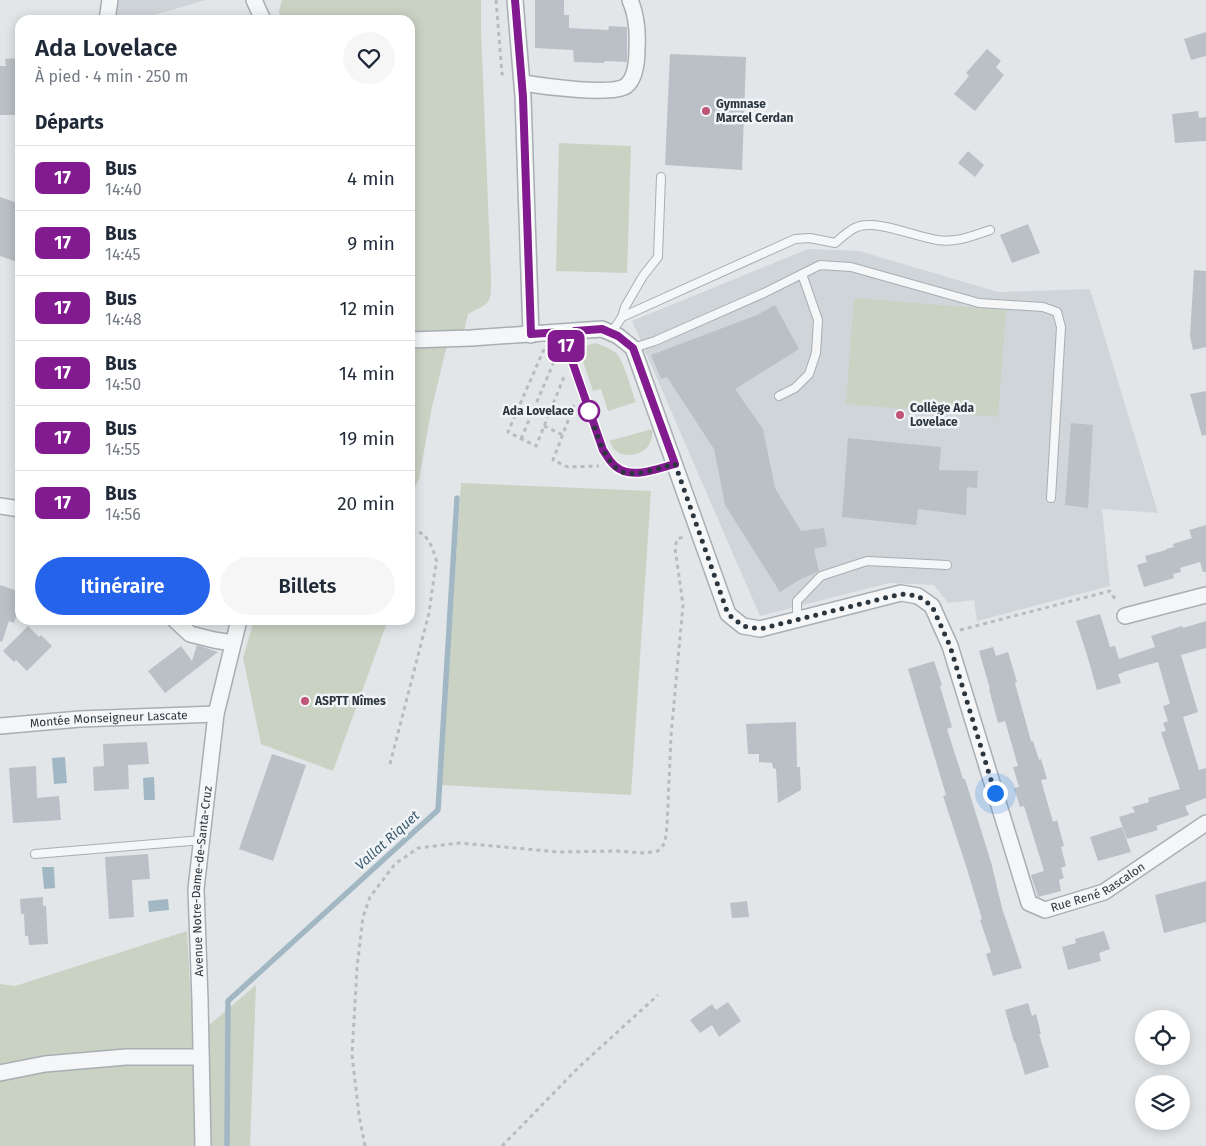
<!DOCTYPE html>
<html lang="fr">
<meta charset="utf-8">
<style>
body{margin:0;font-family:"Fira Sans",sans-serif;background:#f6f6f7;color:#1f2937;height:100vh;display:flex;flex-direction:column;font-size:19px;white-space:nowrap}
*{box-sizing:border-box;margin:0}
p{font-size:16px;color:#747a83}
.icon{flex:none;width:28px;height:28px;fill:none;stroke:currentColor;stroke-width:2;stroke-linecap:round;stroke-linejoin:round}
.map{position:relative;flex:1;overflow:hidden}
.details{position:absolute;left:15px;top:15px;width:400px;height:610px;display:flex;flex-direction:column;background:#fff;border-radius:15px;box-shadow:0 2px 12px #0003}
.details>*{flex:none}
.badge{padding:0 10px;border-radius:8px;font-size:18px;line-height:32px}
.buttons{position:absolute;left:1135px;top:1010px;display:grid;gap:10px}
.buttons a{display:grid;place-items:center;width:55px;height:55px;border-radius:50%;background:#fff;box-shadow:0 2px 12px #0003;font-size:25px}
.you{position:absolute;width:25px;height:25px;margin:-12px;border:4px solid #fff;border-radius:50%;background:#1a73e8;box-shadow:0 0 0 8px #1a73e833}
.map>.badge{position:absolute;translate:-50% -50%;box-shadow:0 0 0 2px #fff}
h2{padding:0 20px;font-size:19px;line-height:45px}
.round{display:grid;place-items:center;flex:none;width:52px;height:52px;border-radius:26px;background:#f6f6f7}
.head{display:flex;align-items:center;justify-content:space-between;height:85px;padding:0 20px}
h1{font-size:24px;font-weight:600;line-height:38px}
.action{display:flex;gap:10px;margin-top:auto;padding:10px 20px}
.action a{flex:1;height:58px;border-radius:30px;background:#2563eb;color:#fff;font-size:20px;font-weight:600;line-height:58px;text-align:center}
.action a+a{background:#f6f6f7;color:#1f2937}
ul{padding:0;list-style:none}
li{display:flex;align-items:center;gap:15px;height:65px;padding:0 20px;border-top:1px solid #e0e1e3}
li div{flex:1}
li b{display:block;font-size:19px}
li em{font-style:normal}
li .badge{min-width:55px;font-weight:700;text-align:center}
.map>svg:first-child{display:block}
</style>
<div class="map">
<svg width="1206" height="1146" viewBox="0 0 1206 1146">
<rect width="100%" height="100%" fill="#e2e6e9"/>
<g fill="#d0d5da">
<polygon points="116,0 206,0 136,20 114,17"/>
<polygon points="808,249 859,251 998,292 1090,289 1158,513 1102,509 1110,586 977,621 974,600 948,603 934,585 889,583 760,616 632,321"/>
</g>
<g fill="#cad2c4">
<path d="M282 0H481V30L491 276C491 302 493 302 468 314L464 331 447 345 432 407 419 479 410 497V20H281L279 11Z"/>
<polygon points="559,143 631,146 627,273 556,271"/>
<polygon points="854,298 1006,310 998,417 846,404"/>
<path d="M595 343C603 346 611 348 617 354 625 364 631 390 636 402L608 411 601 389 593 391 580 353C582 346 589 345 595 343Z"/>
<path d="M652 429C653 434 652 440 649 445 642 456 621 459 613 448 612 446 611 443 609 441Z"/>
<polygon points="461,483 651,491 631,795 441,785"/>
<polygon points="254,620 388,620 333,771 261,744 243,658"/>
<polygon points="187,931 193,1039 256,985 250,1146 0,1146 0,984 15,986"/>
</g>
<g fill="#a1b8c4">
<polygon points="65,757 67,783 54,784 52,758"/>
<polygon points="154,777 155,800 144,800 143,778"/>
<polygon points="42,867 54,867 55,888 44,889"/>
<polygon points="168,899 169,910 149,912 148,901"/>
</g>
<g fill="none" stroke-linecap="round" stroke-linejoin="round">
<polyline stroke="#a1b8c4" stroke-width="5.5" points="227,1146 228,1001 438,810 457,498"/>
</g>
<g fill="#bac0c5">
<polygon points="535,0 564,0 564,15 569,15 569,28 608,30 609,26 627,27 627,62 605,61 604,63 574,62 573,50 535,48"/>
<polygon points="1206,32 1206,56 1191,60 1184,39"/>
<polygon points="987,49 1001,61 996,67 1004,75 975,111 954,94 969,76 966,73"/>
<polygon points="670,54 746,57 742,170 665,165"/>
<polygon points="20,58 20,115 0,115 0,66 6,66 5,59"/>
<polygon points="1198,111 1199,118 1206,117 1206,141 1175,143 1172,114"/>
<polygon points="968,151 984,165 975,177 958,163"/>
<polygon points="0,197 20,204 20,263 0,256"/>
<polygon points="1028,224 1040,253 1012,263 1000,235"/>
<polygon points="1194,270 1206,271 1206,347 1193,350 1190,336"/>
<polygon points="775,305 799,349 735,389 763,429 775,488 801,531 824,528 827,546 814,549 819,571 799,580 780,592 725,505 714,449 667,377 661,379 651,355 757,315"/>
<polygon points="1206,391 1206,435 1202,436 1190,394"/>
<polygon points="1071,423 1093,425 1088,508 1065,505"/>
<polygon points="848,438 941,447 939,470 978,471 977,488 967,487 966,515 918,509 916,525 842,517"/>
<polygon points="1206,525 1206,572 1203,572 1200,562 1180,568 1181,572 1173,574 1174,578 1144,587 1137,565 1147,562 1145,556 1166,550 1166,549 1174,547 1173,544 1192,538 1189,530"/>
<polygon points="0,585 20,592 15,606 19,608 14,623 9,621 2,642 0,641"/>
<polygon points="1100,614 1110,647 1115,646 1119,659 1155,647 1151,636 1182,626 1183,628 1206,621 1206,648 1181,655 1198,712 1183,717 1199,770 1206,768 1206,798 1185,806 1189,815 1156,826 1158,830 1127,839 1119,817 1135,812 1132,807 1149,802 1148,798 1180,789 1161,732 1166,731 1163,723 1168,721 1163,706 1170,704 1158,662 1123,672 1123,673 1118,674 1121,683 1097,690 1087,655 1076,621"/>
<polygon points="28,626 39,637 41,635 52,646 27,671 16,660 14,662 3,651"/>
<polygon points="197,645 218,652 165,693 148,671 181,646 192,661"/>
<polygon points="993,647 996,656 1008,652 1017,682 1015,683 1031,741 1033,741 1039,760 1041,759 1047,779 1041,780 1053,822 1057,820 1064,846 1061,847 1066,866 1061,868 1064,878 1059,880 1061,891 1038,897 1031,875 1044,871 1024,806 1020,807 1014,788 1019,787 1013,767 1018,766 1005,721 998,723 989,689 990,689 979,651"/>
<polygon points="934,661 942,685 940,686 952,727 947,729 963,779 965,779 991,862 1002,908 1022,968 993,976 986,954 991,952 980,920 982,919 967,869 943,796 946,795 908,669"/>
<polygon points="796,722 797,767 800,767 801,790 778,803 776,769 773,768 772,763 759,762 759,754 748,754 746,724"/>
<polygon points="147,742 149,764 128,765 129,789 94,791 93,767 104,766 103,744"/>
<polygon points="272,754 306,765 273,861 239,849"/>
<polygon points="36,766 37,798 59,796 61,820 13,823 9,768"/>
<polygon points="1122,827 1131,852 1098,861 1090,837"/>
<polygon points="148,854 150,879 132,880 134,917 109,919 105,857"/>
<polygon points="1206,881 1206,922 1164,933 1155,895"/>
<polygon points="43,897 43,906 46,906 48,944 29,945 28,936 25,936 24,914 21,914 20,899"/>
<polygon points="747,901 749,917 732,918 730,903"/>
<polygon points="1104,931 1110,949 1099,953 1101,961 1068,970 1062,947 1076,943 1075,939"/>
<polygon points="728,1002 741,1021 719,1037 712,1025 700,1033 690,1020 712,1004 716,1010"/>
<polygon points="1028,1003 1032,1016 1036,1014 1041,1034 1039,1034 1049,1067 1025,1075 1015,1042 1014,1042 1005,1010"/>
</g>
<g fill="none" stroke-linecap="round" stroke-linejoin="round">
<defs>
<g id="lane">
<polyline points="622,317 625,307 643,276 658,257 661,177"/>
<path d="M562 332 603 450C606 456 610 462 615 466 631 480 656 469 675 464"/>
<path d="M611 333 622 317 795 239 810 238 835 243C841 238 849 230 857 227 876 219 916 237 937 240 956 243 973 236 990 230"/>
<polyline points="633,348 655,341 764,293 820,265 851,267 979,303 1043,307 1057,312 1061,327 1051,498"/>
<polyline points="779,396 795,388 809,374 816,353 818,320 802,274"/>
<polyline points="797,619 797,601 821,576 867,561 947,565"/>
<polyline points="35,854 202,840"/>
</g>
<g id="street">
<polyline points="254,0 263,20"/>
<polyline points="515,0 523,97 531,335"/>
<polyline points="107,20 110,0"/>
<path d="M523 83C541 86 612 96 626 86 636 78 637 60 637 49 638 32 637 16 630 0"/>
<path id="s1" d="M410 340 471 338 602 329 618 336 633 348 728 614 743 626 760 629 901 593 918 596 932 606 950 646 1029 903 1045 910 1104 892 1206 823"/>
<polyline points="0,506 20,509"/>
<polyline points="1125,616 1206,595"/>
<polyline points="175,620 190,634 214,640 233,643"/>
<path id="s2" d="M0 726 80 719 216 714"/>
<polyline points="0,1073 45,1064 126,1057 201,1057"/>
<path id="s3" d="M203 1146 200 1000 196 889 216 714 239 620"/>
</g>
</defs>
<use href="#lane" stroke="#a8aeb3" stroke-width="10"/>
<use href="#street" stroke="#a8aeb3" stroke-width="18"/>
<g stroke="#b8bcc0" stroke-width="3" stroke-dasharray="4 4" stroke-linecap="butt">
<polyline points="496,0 502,74 504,74"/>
<polyline points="544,349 508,432 536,446 564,377"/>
<polyline points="574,405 553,460 568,467 599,466"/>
<polyline points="544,426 563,435"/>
<polyline points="521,439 556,357"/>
<polyline points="960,630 1110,591 1117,602"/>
<polyline points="390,764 429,613 435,570 437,562 432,547 424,534 410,530"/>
<polyline points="365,1146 359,1115 352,1055 357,968 363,917 370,897 395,864 418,848 460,843 559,852 617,851 644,853 658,851 665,843 667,826 671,736 683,605 675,548 677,539 684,537"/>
<polyline points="502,1146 579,1067 658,995"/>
</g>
<use href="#lane" stroke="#f4f6f7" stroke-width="8"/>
<use href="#street" stroke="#f4f6f7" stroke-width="15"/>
</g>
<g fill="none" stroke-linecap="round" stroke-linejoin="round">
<defs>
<path id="line" d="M515 0 523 97 531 334 562 332 603 450C607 456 610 462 615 466 631 480 656 469 675 464L633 348 618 336 602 329 575 331"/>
</defs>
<use href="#line" stroke="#fff" stroke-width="11"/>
<use href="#line" stroke="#821b8f" stroke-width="8"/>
<path stroke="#2c363f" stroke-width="5" stroke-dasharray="0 9" d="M589 411C596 430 604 466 625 473 637 476 663 467 675 464L728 614 743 626 760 629 901 594 918 596 932 606 950 646 995 793"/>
</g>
<g fill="#bf5677" stroke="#f1f4f6" stroke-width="2">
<circle cx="706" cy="111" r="5"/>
<circle cx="900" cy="415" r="5"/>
<circle cx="305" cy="701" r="5"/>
</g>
<circle fill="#fff" stroke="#821b8f" stroke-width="2.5" cx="589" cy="411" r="10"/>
<g text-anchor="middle" stroke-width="5" stroke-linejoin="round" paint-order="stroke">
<g font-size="12" font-weight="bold" fill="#2c363f" stroke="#f1f4f6" text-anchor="start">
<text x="716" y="108">Gymnase<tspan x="716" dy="14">Marcel Cerdan</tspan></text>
<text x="910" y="412">Collège Ada<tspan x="910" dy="14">Lovelace</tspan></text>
<text x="315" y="705">ASPTT Nîmes</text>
</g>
<g font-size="12" font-weight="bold" fill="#2c363f" stroke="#f1f4f6" text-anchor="end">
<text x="574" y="415">Ada Lovelace</text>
</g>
<g font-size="12" fill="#2c363f" stroke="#f1f4f6">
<text dy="4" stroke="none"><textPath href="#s2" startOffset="109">Montée Monseigneur Lascate</textPath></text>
<text dy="4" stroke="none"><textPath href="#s3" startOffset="265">Avenue Notre-Dame-de-Santa-Cruz</textPath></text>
<text dy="4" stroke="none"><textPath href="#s1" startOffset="1116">Rue René Rascalon</textPath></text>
</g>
<g font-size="14" font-style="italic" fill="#3b5a6e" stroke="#f1f4f6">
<text transform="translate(387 840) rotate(-42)" y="5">Vallat Riquet</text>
</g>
</g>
</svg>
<div class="buttons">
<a><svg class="icon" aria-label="locate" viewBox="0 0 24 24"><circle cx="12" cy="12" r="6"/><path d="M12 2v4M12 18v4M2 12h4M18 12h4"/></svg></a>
<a><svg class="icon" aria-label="layers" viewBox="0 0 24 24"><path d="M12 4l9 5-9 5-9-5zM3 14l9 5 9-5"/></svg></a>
</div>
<div class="you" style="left:995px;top:793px"></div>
<b class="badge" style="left:566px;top:346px;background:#821b8f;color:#fff">17</b>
<section class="details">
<div class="head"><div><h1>Ada Lovelace</h1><p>À pied · 4 min · 250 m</p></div><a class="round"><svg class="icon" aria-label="heart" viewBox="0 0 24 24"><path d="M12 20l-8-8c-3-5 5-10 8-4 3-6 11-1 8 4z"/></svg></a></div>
<h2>Départs</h2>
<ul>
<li><span class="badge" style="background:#821b8f;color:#fff">17</span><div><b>Bus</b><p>14:40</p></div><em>4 min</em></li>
<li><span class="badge" style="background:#821b8f;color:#fff">17</span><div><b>Bus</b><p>14:45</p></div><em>9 min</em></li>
<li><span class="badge" style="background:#821b8f;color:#fff">17</span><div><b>Bus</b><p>14:48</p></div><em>12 min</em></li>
<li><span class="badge" style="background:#821b8f;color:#fff">17</span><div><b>Bus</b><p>14:50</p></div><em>14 min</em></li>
<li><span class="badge" style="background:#821b8f;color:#fff">17</span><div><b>Bus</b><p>14:55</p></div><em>19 min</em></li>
<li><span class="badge" style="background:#821b8f;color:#fff">17</span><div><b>Bus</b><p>14:56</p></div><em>20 min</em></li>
</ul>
<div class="action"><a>Itinéraire</a><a>Billets</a></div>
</section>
</div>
